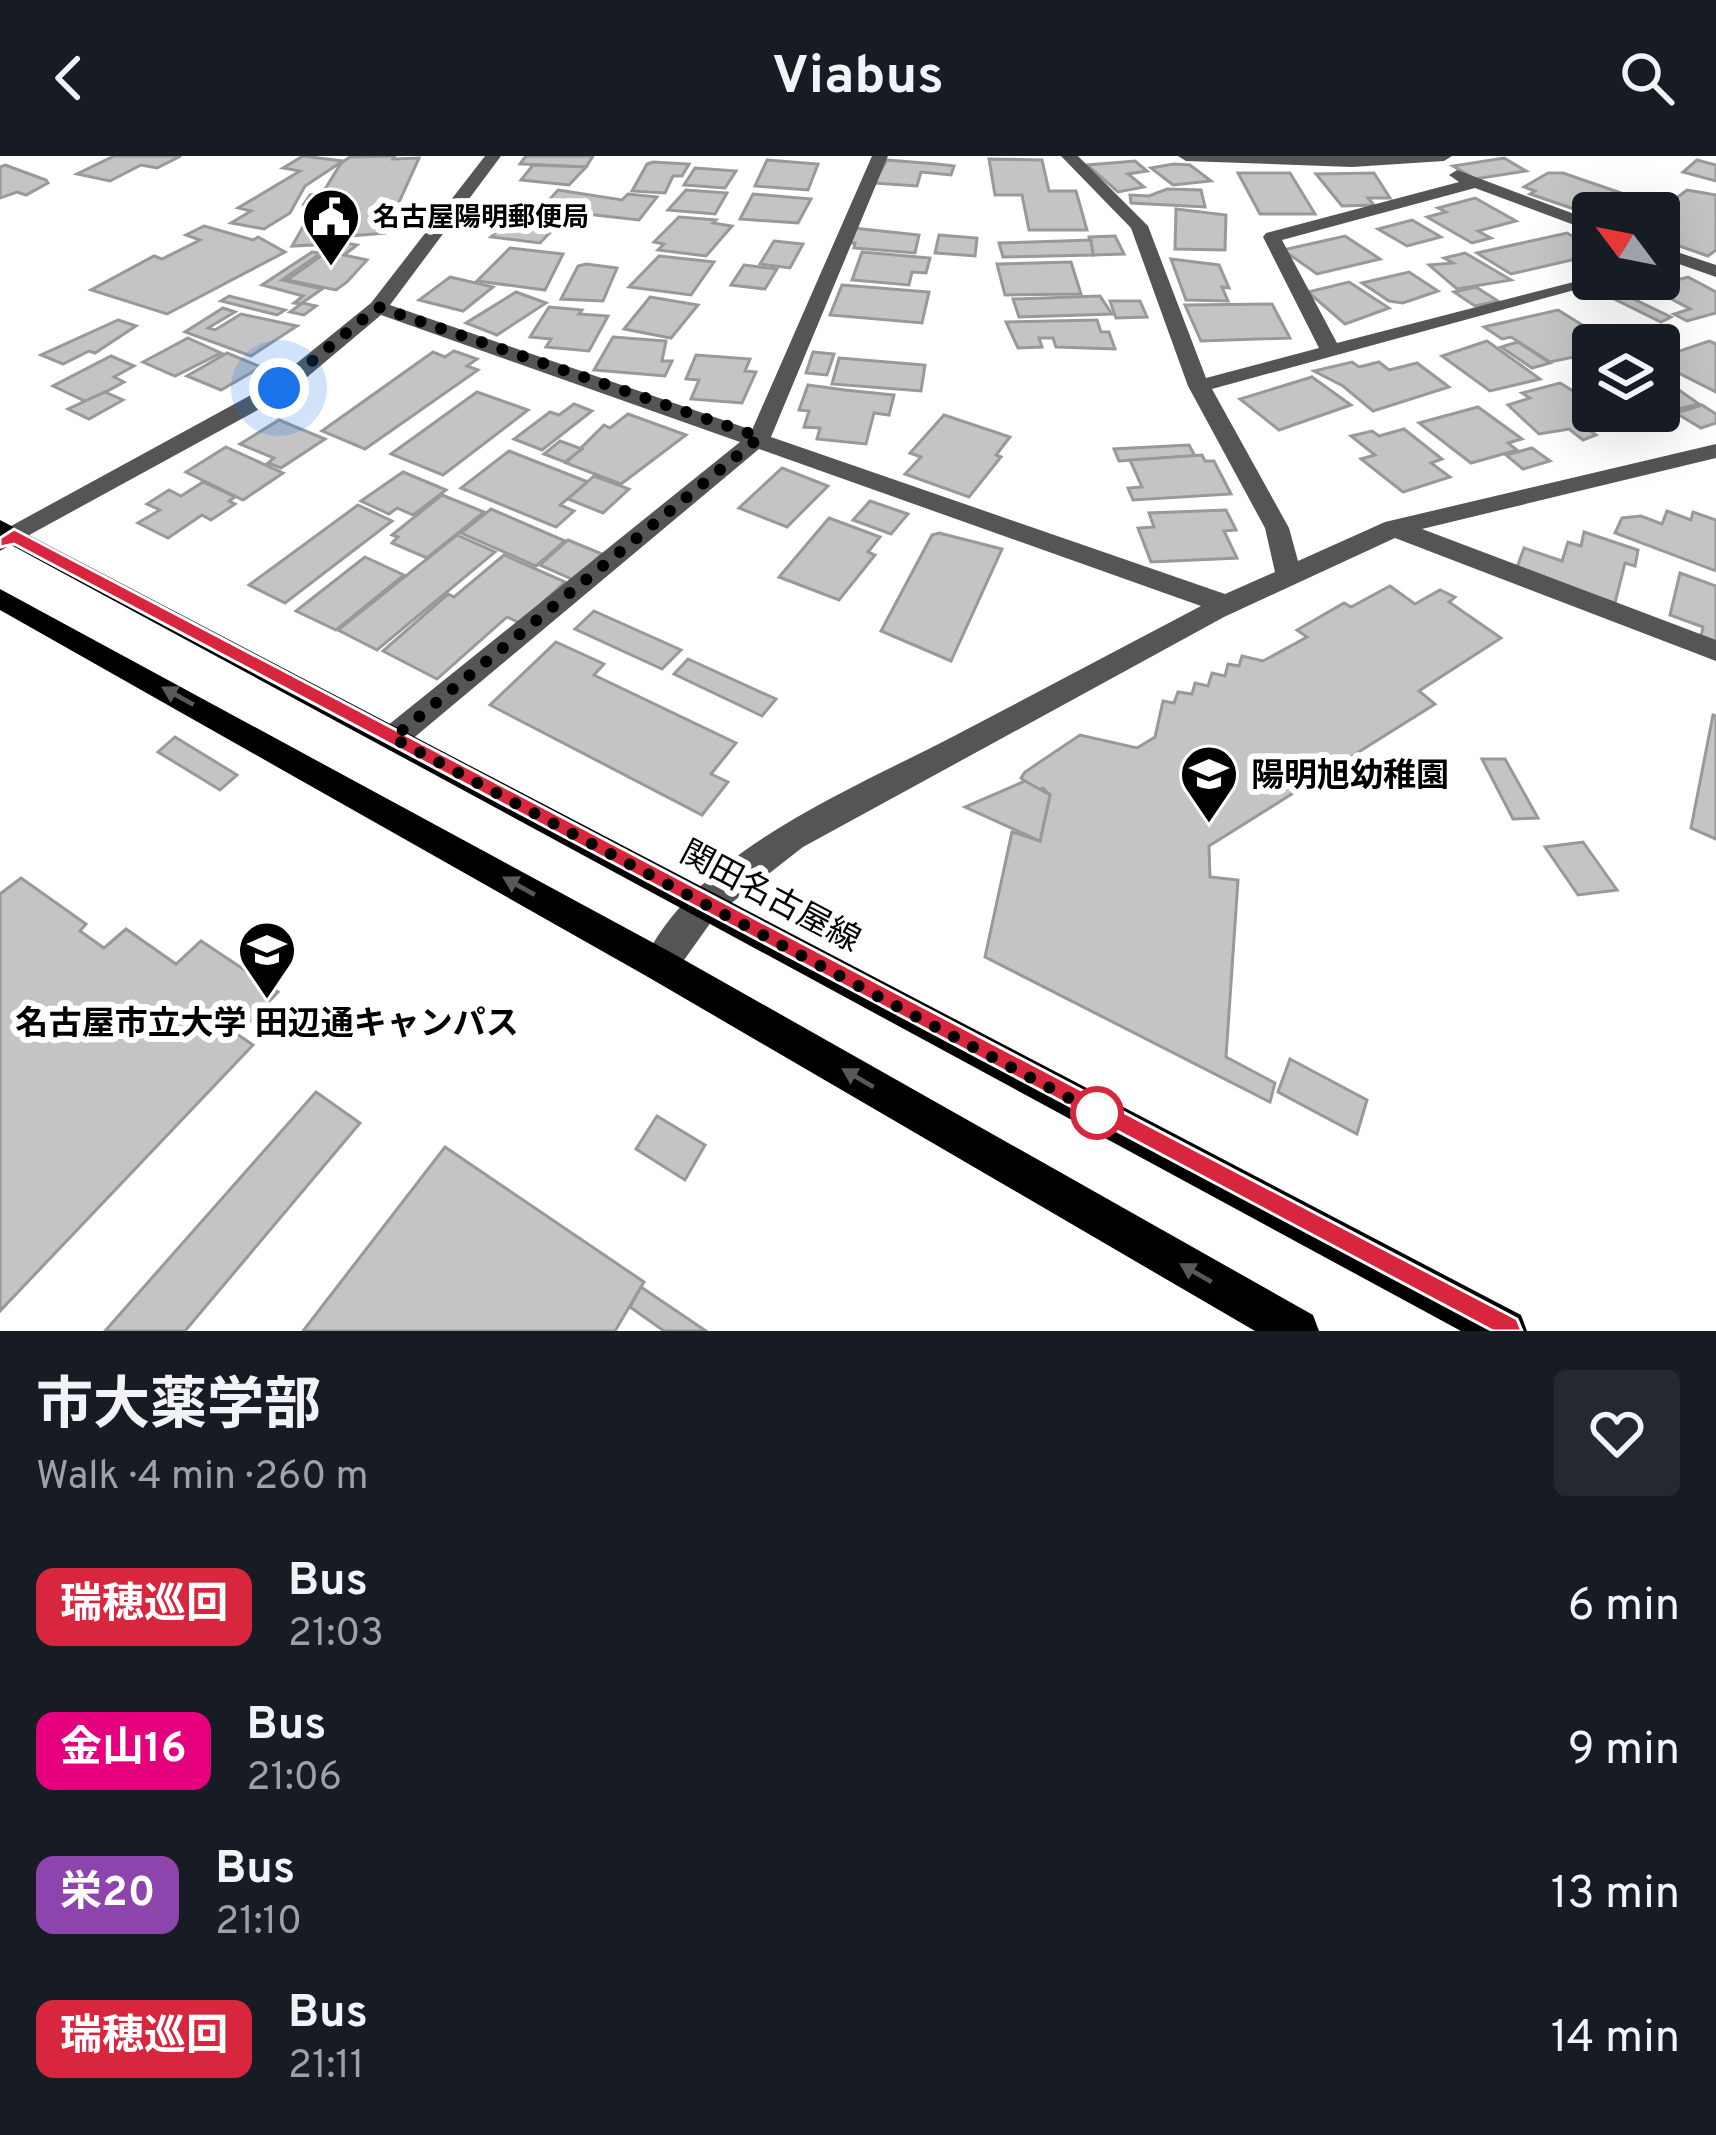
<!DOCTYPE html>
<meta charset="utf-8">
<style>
body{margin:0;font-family:Overpass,"Noto Sans JP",sans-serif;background:#242831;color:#f1f3f6;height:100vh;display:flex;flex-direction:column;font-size:45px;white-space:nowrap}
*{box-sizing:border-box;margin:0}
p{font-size:39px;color:#9ea1a6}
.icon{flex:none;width:66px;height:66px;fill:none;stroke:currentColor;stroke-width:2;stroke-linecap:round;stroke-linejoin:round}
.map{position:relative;height:1175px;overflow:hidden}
.drawer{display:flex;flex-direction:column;background:#171b24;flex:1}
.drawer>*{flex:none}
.badge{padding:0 24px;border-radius:18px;font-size:42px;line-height:78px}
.needle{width:78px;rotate:302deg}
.fabs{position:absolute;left:1572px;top:36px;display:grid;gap:24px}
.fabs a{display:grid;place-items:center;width:108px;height:108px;border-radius:12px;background:#171b24;box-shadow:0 12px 48px #0002;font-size:60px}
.you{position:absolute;width:60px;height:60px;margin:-30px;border:9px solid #fff;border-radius:50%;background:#1a73e8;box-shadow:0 0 0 18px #1a73e833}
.map>.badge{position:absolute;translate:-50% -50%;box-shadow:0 0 0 6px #fff}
.round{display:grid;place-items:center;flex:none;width:126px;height:126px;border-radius:12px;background:#242831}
.headline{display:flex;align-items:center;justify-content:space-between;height:204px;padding:0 36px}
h1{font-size:57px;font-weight:700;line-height:90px}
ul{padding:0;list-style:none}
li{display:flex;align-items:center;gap:36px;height:144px;padding:0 36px}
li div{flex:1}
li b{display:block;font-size:45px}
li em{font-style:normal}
li .badge{min-width:132px;font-weight:700;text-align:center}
header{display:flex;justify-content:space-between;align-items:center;height:156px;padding:0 36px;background:#171b24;font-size:54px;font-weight:700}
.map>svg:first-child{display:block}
</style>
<header><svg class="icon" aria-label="back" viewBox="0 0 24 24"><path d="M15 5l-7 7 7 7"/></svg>Viabus<svg class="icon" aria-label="search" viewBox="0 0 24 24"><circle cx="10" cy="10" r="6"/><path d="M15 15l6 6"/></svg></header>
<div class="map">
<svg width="1716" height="1175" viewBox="0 0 1716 1175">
<rect width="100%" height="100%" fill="#fff"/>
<g fill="#c4c4c4" stroke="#999" stroke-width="3">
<polygon points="114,0 181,0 157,12 141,9 110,25 77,18"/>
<polygon points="303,0 343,5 305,30 290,57 264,73 231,67 251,55 238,52 300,15 283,12"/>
<polygon points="395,0 393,3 419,2 385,77 339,81 335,88 292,90 316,48 304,48 310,39 322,38 341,7 350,1"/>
<polygon points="526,0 593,0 586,11 520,8"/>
<polygon points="1504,2 1526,15 1475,23 1453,10"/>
<polygon points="989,3 1042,4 1049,35 1076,35 1087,74 1029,74 1022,39 995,39"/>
<polygon points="767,4 818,8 808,34 755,30"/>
<polygon points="887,4 937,8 954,10 951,19 921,16 917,30 873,27"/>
<polygon points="1697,4 1716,9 1716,25 1683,16"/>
<polygon points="1135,5 1147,15 1128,18 1144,31 1118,36 1087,9"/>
<polygon points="653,6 689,8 682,20 673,20 665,37 632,35 647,8"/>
<polygon points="1174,8 1190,9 1211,25 1173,29 1151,12"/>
<polygon points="5,9 46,24 48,27 26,39 17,36 0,42 0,11"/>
<polygon points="533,9 586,11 569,29 521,24"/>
<polygon points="695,12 736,15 725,32 684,29"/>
<polygon points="1238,17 1290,17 1315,58 1260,58"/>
<polygon points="1374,17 1390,42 1368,42 1374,49 1342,50 1316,18"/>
<polygon points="1548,17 1563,17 1621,37 1589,58 1530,38 1535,35 1524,31"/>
<polygon points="1167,33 1201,34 1205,51 1131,47 1130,39 1149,40"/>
<polygon points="558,34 622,44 628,38 657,41 639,64 541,53"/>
<polygon points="686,34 727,37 715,58 668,54"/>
<polygon points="1687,34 1716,39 1716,94 1708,100 1659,83 1659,57 1655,57 1659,54 1669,58 1677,52 1667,49"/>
<polygon points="753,38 811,43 798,67 740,63"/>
<polygon points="1475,42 1516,65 1478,75 1491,82 1472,87 1427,61 1446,56 1438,52"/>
<polygon points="1176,53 1226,59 1225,94 1175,93"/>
<polygon points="510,54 565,61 540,87 491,81 507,66 498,65"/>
<polygon points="679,61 716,64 713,67 732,70 706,100 658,94 664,88 654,86"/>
<polygon points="1412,64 1441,81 1407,90 1378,73"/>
<polygon points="204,70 253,84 258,81 285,96 167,158 91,134 154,100 162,103 200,84 186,79"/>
<polygon points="853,72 919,79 915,97 854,92 855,87 849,87"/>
<polygon points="1567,77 1593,92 1593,99 1511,118 1477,97"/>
<polygon points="939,79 977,82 975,100 935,97"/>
<polygon points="1115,80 1124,98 1093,99 1089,81"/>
<polygon points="1345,80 1380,103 1317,118 1283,94"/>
<polygon points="1091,84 1093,99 1003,101 999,87"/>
<polygon points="774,85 803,88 790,112 760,108"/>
<polygon points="341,86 357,89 344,99 367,104 347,126 336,134 287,124"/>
<polygon points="510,92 563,98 545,134 477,125"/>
<polygon points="312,96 321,97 282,124 322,133 302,147 316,150 304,159 290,156 301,148 294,147 303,140 262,129"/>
<polygon points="862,96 930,102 926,117 912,116 909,129 852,124"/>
<polygon points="1465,97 1511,124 1457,133 1429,109 1453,107 1444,102"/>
<polygon points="659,100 714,106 691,139 629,131"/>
<polygon points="1171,103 1219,109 1229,132 1222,131 1228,145 1186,144"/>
<polygon points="1071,106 1081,138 1005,139 997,108"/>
<polygon points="586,108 617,112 603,145 561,143 578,110"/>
<polygon points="744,109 777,113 765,133 731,129"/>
<polygon points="1409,116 1438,135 1403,147 1389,145 1362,127"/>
<polygon points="450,121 493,131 463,155 419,144"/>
<polygon points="1688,121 1716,136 1716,157 1687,165 1674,158 1690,153 1649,131"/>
<polygon points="1349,126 1389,152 1345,168 1308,136"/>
<polygon points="842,129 929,136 922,167 830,159"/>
<polygon points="1476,131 1498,145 1475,150 1454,136"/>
<polygon points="1617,135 1671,161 1661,166 1606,139"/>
<polygon points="516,136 546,147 497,179 466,167"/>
<polygon points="229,140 285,154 277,159 221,145"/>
<polygon points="1100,140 1112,158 1019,161 1013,143"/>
<polygon points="650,141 698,149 671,182 624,173"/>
<polygon points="1110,145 1140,145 1147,161 1116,162"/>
<polygon points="1272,148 1290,182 1201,185 1185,149"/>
<polygon points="549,151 582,154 579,158 608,160 589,195 546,191 551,183 530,181"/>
<polygon points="223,152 235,156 208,172 215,174 241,158 297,170 251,200 185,176"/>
<polygon points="1558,154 1613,188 1593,189 1593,197 1550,206 1511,181 1502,183 1484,171"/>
<polygon points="118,164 136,170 95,197 89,195 63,208 41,199"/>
<polygon points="1097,164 1101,176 1109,176 1115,193 1056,191 1053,182 1039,182 1042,191 1018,192 1006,166"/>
<polygon points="613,181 666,185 662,205 672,205 665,220 594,214"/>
<polygon points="188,182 221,197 175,220 143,206"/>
<polygon points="1487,185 1540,223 1490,235 1442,200"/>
<polygon points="1709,185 1716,188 1716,236 1659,207 1659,202"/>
<polygon points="1518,186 1550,207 1532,212 1501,191"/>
<polygon points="454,195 477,203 467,210 478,214 365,293 322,275 433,196 445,201"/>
<polygon points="813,196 834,198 827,219 806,217"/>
<polygon points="227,197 261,211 221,234 187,220"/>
<polygon points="696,199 750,203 745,215 756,216 742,247 691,243 699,224 686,223"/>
<polygon points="111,200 134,210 114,221 124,226 87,246 53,230"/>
<polygon points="839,202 925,209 921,235 832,228"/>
<polygon points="1352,206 1359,211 1379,206 1389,214 1417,207 1449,231 1373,255 1343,230 1314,215"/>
<polygon points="1659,220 1699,248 1630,265 1615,255 1659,255"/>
<polygon points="1312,221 1351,249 1279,274 1240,243"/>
<polygon points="1560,227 1593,247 1593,255 1605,255 1619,264 1587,273 1596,279 1583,284 1569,273 1539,278 1508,249 1530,242 1522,237"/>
<polygon points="808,229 845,234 894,239 889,259 874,257 866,288 817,283 820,272 804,271 809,255 799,254"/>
<polygon points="105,236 123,244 89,263 68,253"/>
<polygon points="477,236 528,254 443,319 391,298"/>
<polygon points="574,248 592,255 542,294 514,283 550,256 559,259"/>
<polygon points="1702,249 1716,258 1716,267 1701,272 1676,257"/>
<polygon points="1478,251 1522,283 1508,287 1517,294 1471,307 1419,267"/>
<polygon points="628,258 686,279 621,328 566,307 604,269 610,272"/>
<polygon points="944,259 1010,281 996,299 1001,301 969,341 905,318 921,301 910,297"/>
<polygon points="279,264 325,283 281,312 268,307 274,302 240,288"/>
<polygon points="1404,273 1442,303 1431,307 1450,321 1403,336 1361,303 1375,299 1351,280 1372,275 1379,280"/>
<polygon points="560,285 582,293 565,306 544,298"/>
<polygon points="1189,289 1195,300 1119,305 1114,293"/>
<polygon points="226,291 283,317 243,344 186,316"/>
<polygon points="1532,292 1550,305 1523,313 1506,299"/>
<polygon points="509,295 588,326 560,349 574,355 556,371 461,332"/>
<polygon points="1202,299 1205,305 1214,305 1231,338 1133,344 1128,332 1142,331 1130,304"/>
<polygon points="782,312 828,330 787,371 739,352"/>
<polygon points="403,316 446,334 413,359 397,352 389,358 361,345"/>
<polygon points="594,320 629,333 603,357 568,343"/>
<polygon points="203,326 235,341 229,345 235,348 211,364 202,359 168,382 138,367 160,354 147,348 169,334 181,340"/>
<polygon points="442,339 484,356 427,402 392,387 398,381 392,379"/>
<polygon points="870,345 908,358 891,378 853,364"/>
<polygon points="358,349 392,365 285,447 249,429"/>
<polygon points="491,353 565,385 536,410 461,377"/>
<polygon points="1226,354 1236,374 1224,375 1237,402 1151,406 1138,372 1154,371 1149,357"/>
<polygon points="1667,355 1691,364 1693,356 1716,364 1716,415 1615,377 1622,362 1641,360 1662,368"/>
<polygon points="829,362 880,381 868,396 875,399 839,444 779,421"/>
<polygon points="1584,376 1638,394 1635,410 1625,407 1615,447 1516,414 1524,392 1562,405 1568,386 1581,390"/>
<polygon points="939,377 1002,393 951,505 881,475 932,379"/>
<polygon points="457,379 495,396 377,494 338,474"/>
<polygon points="568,384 602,398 574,424 540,409"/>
<polygon points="504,399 565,426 520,467 507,461 437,523 383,495 448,438 454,441"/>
<polygon points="365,401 404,419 336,474 296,455"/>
<polygon points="1680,417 1716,430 1716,495 1699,489 1703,471 1670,459"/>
<polygon points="1390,430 1415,448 1440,434 1455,441 1449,446 1501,482 1419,535 1435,548 1209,690 1210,721 1238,724 1226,901 1275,927 1270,946 985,801 1012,676 1040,685 1050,639 1043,632 1036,635 1021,622 1025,616 1080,579 1137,592 1155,581 1163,545 1174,547 1178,536 1192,538 1195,527 1208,530 1212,517 1225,520 1228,508 1239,510 1242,500 1263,505 1307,481 1297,474 1344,447 1351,451"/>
<polygon points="594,455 681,494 662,513 575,473"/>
<polygon points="556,486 604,508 594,519 736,587 711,618 728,626 702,659 490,549"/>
<polygon points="688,503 776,543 762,560 674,518"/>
<polygon points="1713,559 1716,560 1716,683 1691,672"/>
<polygon points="175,581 237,619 220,634 158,596"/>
<polygon points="1482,603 1505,603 1538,662 1513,663"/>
<polygon points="1025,625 1050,639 1040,685 965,651"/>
<polygon points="1583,686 1617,734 1578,739 1545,691"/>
<polygon points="21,722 86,768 80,775 104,792 126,773 176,808 201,785 278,836 237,878 253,889 0,1155 0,738"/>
<polygon points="1290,903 1367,944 1357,978 1278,936"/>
<polygon points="316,936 360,967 185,1175 105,1175"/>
<polygon points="657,960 705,989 685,1024 636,993"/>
<polygon points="445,991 644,1126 615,1175 303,1175"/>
<polygon points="641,1131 706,1175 664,1175 630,1151"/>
</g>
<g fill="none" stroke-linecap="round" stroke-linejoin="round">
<g fill="#555" fill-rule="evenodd">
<path d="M485 0H501L390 149 752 274 872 0H888L771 281 1225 438 1275 416 1265 372 1188 230 1131 72 1061 0H1078L1148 70 1206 222 1319 192 1263 81 1266 77 1459 26 1449 19 1457 14 1593 65V76L1475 32 1282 84 1337 187 1593 121 1615 123 1212 233 1289 372 1298 405 1385 366 1716 288V302L1422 373 1716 484V505L1395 382 1224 461 803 691 716 759 672 821 660 826 648 821 642 809C692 696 853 633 956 579 1038 536 1119 493 1201 450L759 293 404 590H382L378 582 382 574 740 286 381 159 287 238 0 395V376L271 228 371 147Z"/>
<polygon points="1178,0 1452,0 1444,5 1352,11 1186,5"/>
<polygon points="1659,90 1716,109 1716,121 1659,101"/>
</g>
<g fill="#000" fill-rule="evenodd">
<polygon points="0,364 1521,1159 1527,1175 1461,1175 0,383"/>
<polygon points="0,433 672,797 1313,1159 1319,1175 1255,1175 648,821 0,454"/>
</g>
</g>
<defs><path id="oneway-solid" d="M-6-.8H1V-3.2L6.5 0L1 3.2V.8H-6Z" transform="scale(3)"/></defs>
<g fill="#595959">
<use href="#oneway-solid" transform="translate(178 540) rotate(-151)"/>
<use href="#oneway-solid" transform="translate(519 730) rotate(-151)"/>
<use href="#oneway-solid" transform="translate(858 922) rotate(-150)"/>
<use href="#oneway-solid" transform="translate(1196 1117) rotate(-150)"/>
</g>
<polygon fill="#d7263d" stroke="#fff" stroke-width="3" points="14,373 1517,1163 1522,1175 1493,1175 14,388 0,391 0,382"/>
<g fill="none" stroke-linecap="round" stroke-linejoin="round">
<polyline stroke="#000" stroke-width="12" stroke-dasharray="0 21.6" points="279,232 378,151 760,281 393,582 1097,957"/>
</g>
<defs>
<symbol id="civic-pin" viewBox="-11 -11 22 30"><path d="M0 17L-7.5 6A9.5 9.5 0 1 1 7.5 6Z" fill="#000" stroke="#fff"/><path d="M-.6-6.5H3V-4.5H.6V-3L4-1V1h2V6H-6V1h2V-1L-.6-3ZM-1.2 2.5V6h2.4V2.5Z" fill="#fff"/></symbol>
<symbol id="school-pin" viewBox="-11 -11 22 30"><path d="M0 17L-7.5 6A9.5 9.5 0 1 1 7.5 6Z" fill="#000" stroke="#fff"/><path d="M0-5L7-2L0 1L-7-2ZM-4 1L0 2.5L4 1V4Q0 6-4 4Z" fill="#fff"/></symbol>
<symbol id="university-pin" viewBox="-11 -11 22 30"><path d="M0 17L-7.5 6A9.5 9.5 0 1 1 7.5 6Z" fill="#000" stroke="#fff"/><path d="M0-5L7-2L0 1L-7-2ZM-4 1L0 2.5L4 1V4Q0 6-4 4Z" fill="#fff"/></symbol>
</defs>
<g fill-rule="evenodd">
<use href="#civic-pin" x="298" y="28" width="66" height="90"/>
<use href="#school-pin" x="1176" y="585" width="66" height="90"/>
<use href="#university-pin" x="234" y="761" width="66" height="90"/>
</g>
<circle fill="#fff" stroke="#d7263d" stroke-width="6" cx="1097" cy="957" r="24"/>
<g text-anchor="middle" stroke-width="12" stroke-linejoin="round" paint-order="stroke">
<g font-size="27" font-weight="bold" fill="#000" stroke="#fff" text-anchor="start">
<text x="373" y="70">名古屋陽明郵便局</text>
</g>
<g font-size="33" font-weight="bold" fill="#000" stroke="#fff" text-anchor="start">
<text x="1251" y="630">陽明旭幼稚園</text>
<text x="267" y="878" text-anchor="middle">名古屋市立大学 田辺通キャンパス</text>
</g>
<g font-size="33" fill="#000" stroke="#fff">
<text transform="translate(771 739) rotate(28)" y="12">関田名古屋線</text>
</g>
</g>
</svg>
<div class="fabs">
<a><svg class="needle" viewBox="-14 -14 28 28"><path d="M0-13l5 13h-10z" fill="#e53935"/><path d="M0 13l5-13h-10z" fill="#9ea1a6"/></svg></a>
<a><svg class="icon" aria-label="layers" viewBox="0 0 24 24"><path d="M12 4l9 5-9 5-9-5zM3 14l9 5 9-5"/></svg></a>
</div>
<div class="you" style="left:279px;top:232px"></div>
</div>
<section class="drawer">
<div class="headline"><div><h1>市大薬学部</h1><p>Walk · 4 min · 260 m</p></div><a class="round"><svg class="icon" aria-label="heart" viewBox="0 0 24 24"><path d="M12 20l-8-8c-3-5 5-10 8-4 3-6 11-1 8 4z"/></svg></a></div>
<ul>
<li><span class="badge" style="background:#d7263d;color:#fff">瑞穂巡回</span><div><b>Bus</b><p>21:03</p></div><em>6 min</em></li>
<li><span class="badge" style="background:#e6007e;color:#fff">金山16</span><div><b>Bus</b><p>21:06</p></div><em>9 min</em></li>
<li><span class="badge" style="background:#8e44ad;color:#fff">栄20</span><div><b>Bus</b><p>21:10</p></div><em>13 min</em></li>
<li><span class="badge" style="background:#d7263d;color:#fff">瑞穂巡回</span><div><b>Bus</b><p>21:11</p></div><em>14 min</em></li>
</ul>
</section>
